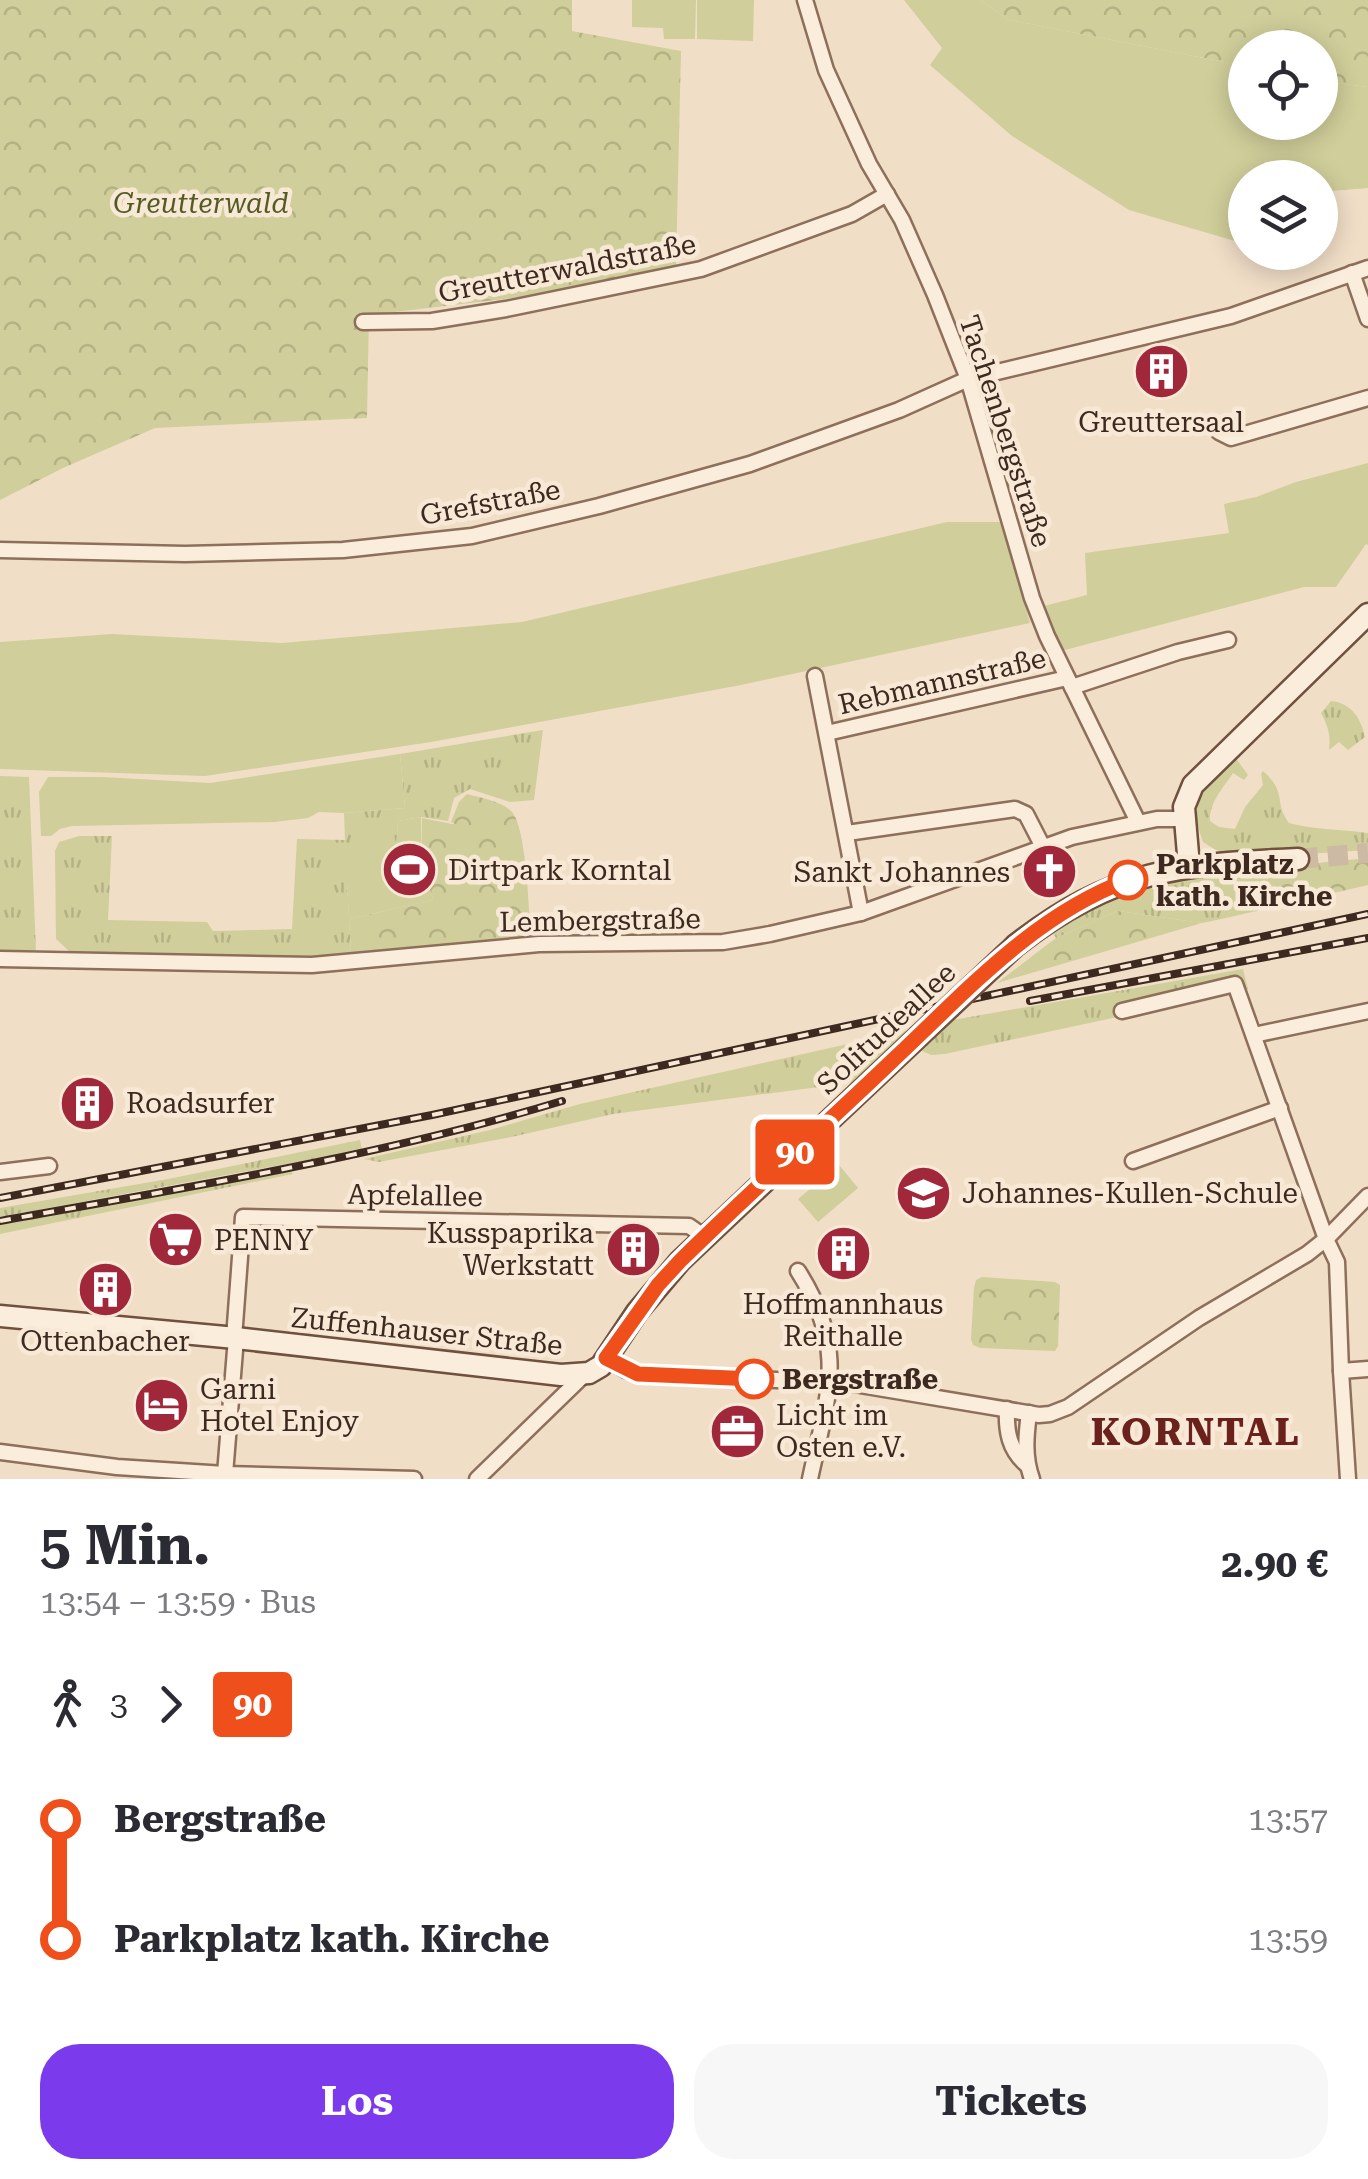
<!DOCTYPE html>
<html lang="de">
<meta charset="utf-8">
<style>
body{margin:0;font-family:"Roboto Serif",serif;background:#f7f7f7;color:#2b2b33;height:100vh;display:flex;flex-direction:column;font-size:38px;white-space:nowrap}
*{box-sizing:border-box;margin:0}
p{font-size:32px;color:#7c7c81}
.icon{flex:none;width:55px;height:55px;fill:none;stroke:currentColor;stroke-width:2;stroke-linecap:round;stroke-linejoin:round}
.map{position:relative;height:1479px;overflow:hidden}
.sheet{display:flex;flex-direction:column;background:#fff;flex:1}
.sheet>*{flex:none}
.badge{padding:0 20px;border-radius:8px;font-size:35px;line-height:65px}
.buttons{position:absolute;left:1228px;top:30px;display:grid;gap:20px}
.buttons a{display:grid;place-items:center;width:110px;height:110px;border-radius:50%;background:#fff;box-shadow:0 5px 25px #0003;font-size:50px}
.map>.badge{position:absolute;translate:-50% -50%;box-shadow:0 0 0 5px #fff}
.legs{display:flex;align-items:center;gap:15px;height:110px;padding:0 40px;font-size:32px}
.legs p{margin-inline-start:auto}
.headline{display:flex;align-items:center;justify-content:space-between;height:170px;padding:0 40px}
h1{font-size:55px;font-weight:700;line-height:75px}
.cta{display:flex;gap:20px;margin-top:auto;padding:20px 40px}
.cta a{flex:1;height:115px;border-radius:40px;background:#7c3aed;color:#fff;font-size:40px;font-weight:700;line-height:115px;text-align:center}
.cta a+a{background:#f7f7f7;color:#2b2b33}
ul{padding:0 40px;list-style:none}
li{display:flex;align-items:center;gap:35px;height:120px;font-size:38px}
li i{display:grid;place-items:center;width:15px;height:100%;margin:0 12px;background:currentColor}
li i::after{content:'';width:25px;height:25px;margin:-12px;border:8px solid;border-radius:50%;background:#fff}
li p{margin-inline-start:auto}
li:first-child i{background:linear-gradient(#0000 50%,currentColor 0)}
li:last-child i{background:linear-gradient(currentColor 50%,#0000 0)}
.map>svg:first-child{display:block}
</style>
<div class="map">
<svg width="1368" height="1479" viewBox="0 0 1368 1479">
<defs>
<pattern id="grass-tufts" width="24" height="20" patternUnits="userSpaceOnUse" patternTransform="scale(2.5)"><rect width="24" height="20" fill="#d0ce9a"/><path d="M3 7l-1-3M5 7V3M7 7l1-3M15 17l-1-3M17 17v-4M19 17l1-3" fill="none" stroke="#b4b184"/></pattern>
<pattern id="forest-crowns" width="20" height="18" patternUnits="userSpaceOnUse" patternTransform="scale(2.5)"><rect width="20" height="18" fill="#d0ce9a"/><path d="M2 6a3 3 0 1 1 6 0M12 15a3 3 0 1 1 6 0" fill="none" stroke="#b4b184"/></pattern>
</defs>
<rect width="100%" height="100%" fill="#f1dec7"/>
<g fill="url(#grass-tufts)">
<path d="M1331 701C1351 703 1361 718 1365 737L1348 750 1339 742 1329 750C1331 735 1328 726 1321 713Z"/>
<polygon points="543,730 534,800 510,802 470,789 454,798 448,821 421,817 398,821 394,877 347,884 351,953 306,957 70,952 56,939 55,851 59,842 79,836 112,836 108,920 207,922 213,931 292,929 297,839 345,840 344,813 405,808 400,754"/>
<path d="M1235 757 1248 775 1244 780 1233 773C1223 788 1209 803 1210 821L1219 827 1235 829 1245 807 1263 785 1261 774 1263 771C1288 793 1273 801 1289 823 1315 830 1341 829 1368 833V850L1307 854 1298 851 1223 852 1214 849 1203 842C1200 833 1195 819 1197 810 1201 789 1221 771 1235 757Z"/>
<polygon points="0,776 29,777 36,952 0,953"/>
<polygon points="1256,869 1226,918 1202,923 1118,911 1056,938 1050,928 1121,891 1170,879"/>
<polygon points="1243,969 1248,989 945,1054 931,1055 920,1050 953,1020"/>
<polygon points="910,1030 856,1082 613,1114 516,1136 379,1162 364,1159 490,1130 580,1104"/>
<polygon points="360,1140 362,1150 0,1217 0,1208 168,1179"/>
<polygon points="284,1171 291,1171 293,1174 0,1234 0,1225"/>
</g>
<g fill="url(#forest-crowns)">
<polygon points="0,0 572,0 572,31 681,51 676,265 554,293 369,315 367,418 155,428 63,468 0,500"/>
<polygon points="980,0 1368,0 1368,87 1320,81 1320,48 1245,48 1245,66 1009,20"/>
<path d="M467 794C481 798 501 801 511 811 527 826 529 915 531 941L351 953 349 919 433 900 422 864V818L457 825 451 822 459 802Z"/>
<polygon points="1368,858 1368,885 1226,918 1256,869"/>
<polygon points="1118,911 1202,923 997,983 1056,938"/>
<polygon points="982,1277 1055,1282 1060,1285 1058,1346 1055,1351 980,1348 973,1345 971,1339 974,1288 976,1280"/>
</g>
<g fill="#d0ce9a">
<polygon points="632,0 696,0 695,39 664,39 663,28 632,27"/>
<polygon points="697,0 754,0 753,41 697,39"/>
<polygon points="904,0 980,0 1009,20 1245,66 1245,122 1320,122 1320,81 1368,87 1368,188 1320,192 1320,178 1245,178 1245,244 1129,210 1012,136 930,65 942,48"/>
<polygon points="1368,463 1368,545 1366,544 1336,587 1304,587 1061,651 1044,606 1087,595 1085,553 1229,533 1224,504 1256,497 1296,482"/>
<polygon points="947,522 1001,522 1030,623 736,686 431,742 205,776 0,769 0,642 112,634 282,643 522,622"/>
<polygon points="400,754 405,808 344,813 319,812 308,818 274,822 72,826 60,829 51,836 41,836 39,792 48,777 102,777 210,783"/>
<polygon points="421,817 422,864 433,900 349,919 347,883 394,877 398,821"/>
<polygon points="363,826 395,828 392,874 362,872"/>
<polygon points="839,1165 858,1188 818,1222 798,1199"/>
</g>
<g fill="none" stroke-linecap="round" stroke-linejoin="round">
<polyline stroke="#cdbaa5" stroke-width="20" stroke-dasharray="20 10" stroke-linecap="butt" points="1298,859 1368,853"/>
<defs>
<g id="minor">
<polyline points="805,0 826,70 869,164 902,220 935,295 968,379 1032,598 1047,636 1138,822"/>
<polyline points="1352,273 1368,319"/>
<polyline points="363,322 432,321 506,309 701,269 852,214 887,194"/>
<polyline points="1219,432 1231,438 1368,398"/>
<polyline points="0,550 185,554 343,550 472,536 599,506 750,464 899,410 968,379 1231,316 1368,268"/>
<polyline points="815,676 861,913"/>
<polyline points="1072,687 1178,652 1228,640"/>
<polyline points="827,733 1067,678"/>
<polyline points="847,833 1015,809 1026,814 1043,847"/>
<polyline points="0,959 312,965 539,944 723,942 770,934 861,913 1072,837 1157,819 1183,819"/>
<polyline points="1122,1011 1235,984 1326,1239 1337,1262 1341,1371 1348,1479"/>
<polyline points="1254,1035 1368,1011"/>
<polyline points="1133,1161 1280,1108"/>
<polyline points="0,1172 49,1166"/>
<path d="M798 1271C848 1350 828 1394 810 1479"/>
<polyline points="234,1338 243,1217 689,1226 705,1237"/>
<polyline points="606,1358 626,1370 638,1373 854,1384 1039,1415 1050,1414 1068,1407 1199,1318 1307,1254 1326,1239 1368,1196"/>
<polyline points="1341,1371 1368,1369"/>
<path d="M1007 1409C1006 1431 1009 1450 1027 1465"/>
<path d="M1029 1413C1026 1436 1024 1457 1032 1479"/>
<polyline points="0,1452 117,1467 225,1474 414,1479"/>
<polyline points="225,1474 236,1338"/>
<polyline points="477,1479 585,1374"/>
</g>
<g id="secondary">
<polyline points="1189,866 1184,807 1193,785 1368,614"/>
<path d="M1016 945C1113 870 1179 864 1298 859"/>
<polyline points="0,1316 236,1338 561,1375 589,1373 601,1366 637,1312 680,1261 918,1037"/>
</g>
</defs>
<use href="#minor" stroke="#8e6f5b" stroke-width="19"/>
<use href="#secondary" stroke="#70503e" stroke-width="25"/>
<use href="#minor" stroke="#fbeddb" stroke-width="14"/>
<use href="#secondary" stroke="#fbeddb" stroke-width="20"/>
<defs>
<g id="rail">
<polyline points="1030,1001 1368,938"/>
<polyline points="0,1198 432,1115 1368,914"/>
<path d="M0 1221C188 1187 378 1157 562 1101"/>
</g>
</defs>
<use href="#rail" stroke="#3d291f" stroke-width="8"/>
<use href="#rail" stroke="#f8e9d7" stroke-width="4" stroke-dasharray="11" stroke-linecap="butt"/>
<defs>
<polyline id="secondary-bridge" points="918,1037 1016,945"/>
</defs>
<use href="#secondary-bridge" stroke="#70503e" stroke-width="25" stroke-linecap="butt"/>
<use href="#secondary-bridge" stroke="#fbeddb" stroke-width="20"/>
</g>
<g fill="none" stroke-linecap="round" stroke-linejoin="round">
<defs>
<path id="line-1" d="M754 1379 638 1374 606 1358 658 1285 680 1261C749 1193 822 1128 892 1061 965 993 1032 916 1128 880"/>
</defs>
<use href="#line-1" stroke="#fff" stroke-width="22"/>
<use href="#line-1" stroke="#ef4f1a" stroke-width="15"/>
</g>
<defs>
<symbol id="building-disc" viewBox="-11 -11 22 22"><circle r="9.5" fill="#a0283a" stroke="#f8e9d7"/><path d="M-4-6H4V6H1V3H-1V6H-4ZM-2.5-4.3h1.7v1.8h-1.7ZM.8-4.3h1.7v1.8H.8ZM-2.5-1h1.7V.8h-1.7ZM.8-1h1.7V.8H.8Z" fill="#fff"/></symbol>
<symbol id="stadium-disc" viewBox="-11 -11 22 22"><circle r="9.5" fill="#a0283a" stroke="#f8e9d7"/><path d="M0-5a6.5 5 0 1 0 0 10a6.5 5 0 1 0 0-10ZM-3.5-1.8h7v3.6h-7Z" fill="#fff"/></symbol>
<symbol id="church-disc" viewBox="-11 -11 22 22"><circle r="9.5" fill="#a0283a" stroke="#f8e9d7"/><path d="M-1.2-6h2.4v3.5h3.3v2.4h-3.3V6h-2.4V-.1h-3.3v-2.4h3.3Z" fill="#fff"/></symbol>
<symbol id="school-disc" viewBox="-11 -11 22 22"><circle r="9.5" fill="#a0283a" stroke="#f8e9d7"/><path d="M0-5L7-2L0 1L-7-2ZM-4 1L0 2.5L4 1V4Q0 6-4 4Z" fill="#fff"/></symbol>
<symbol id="supermarket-disc" viewBox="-11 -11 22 22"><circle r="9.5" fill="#a0283a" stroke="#f8e9d7"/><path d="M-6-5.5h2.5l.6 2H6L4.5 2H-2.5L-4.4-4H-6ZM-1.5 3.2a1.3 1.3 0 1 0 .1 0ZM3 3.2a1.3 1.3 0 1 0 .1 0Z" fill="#fff"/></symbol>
<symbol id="hotel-disc" viewBox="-11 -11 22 22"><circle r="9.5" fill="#a0283a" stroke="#f8e9d7"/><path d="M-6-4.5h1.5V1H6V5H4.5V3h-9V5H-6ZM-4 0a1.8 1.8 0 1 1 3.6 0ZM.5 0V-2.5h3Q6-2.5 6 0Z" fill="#fff"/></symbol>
<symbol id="office-disc" viewBox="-11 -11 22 22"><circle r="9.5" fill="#a0283a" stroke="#f8e9d7"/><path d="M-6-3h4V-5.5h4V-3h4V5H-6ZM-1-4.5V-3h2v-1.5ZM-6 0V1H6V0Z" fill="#fff"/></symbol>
</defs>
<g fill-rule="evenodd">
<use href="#building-disc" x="1130" y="340" width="63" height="63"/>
<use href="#stadium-disc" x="378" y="838" width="63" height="63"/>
<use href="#church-disc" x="1018" y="840" width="63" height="63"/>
<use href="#building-disc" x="56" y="1072" width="63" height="63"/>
<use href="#school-disc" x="892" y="1162" width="63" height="63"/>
<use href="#supermarket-disc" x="144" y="1208" width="63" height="63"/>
<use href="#building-disc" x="602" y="1218" width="63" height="63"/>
<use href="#building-disc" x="812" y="1222" width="63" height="63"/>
<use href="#building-disc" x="74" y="1258" width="63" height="63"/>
<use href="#hotel-disc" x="130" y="1374" width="63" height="63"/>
<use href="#office-disc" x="706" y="1400" width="63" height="63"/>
</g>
<g fill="#fff" stroke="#ef4f1a" stroke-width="5">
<circle cx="1128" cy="880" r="18"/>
<circle cx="754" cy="1379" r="18"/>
</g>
<g text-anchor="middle" stroke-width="9" stroke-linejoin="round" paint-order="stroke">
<g font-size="28" font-style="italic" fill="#555b25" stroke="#f8e9d7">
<text x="201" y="213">Greutterwald</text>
</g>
<g font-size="28" fill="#3d291f" stroke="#f8e9d7">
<text transform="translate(567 268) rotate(-11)" y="10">Greutterwaldstraße</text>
<text transform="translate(1006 431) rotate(72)" y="10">Tachenbergstraße</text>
<text transform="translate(490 502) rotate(-11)" y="10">Grefstraße</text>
<text transform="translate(942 681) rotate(-13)" y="10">Rebmannstraße</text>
<text transform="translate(600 920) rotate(-1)" y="10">Lembergstraße</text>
<text transform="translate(886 1028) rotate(-43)" y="10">Solitudeallee</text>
<text transform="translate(415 1195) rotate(1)" y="10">Apfelallee</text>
<text transform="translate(427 1331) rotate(6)" y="10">Zuffenhauser Straße</text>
</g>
<g font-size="28" fill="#3d291f" stroke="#f8e9d7" text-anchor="start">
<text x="1161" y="432" text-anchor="middle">Greuttersaal</text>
<text x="448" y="880">Dirtpark Korntal</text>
<text x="1010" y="882" text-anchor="end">Sankt Johannes</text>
<text x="126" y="1113">Roadsurfer</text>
<text x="962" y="1203">Johannes-Kullen-Schule</text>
<text x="594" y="1243" text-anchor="end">Kusspaprika<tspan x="594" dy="32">Werkstatt</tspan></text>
<text x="214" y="1250">PENNY</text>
<text x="843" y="1314" text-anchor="middle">Hoffmannhaus<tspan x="843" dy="32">Reithalle</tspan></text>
<text x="105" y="1351" text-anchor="middle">Ottenbacher</text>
<text x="200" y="1399">Garni<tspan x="200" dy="32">Hotel Enjoy</tspan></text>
<text x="776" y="1425">Licht im<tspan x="776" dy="32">Osten e.V.</tspan></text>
</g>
<g font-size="28" font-weight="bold" fill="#3d291f" stroke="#f8e9d7" text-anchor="start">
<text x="1156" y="874">Parkplatz<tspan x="1156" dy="32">kath. Kirche</tspan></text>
<text x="782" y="1389">Bergstraße</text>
</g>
<g font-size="38" font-weight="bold" letter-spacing="2.5" fill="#6c221c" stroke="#f8e9d7">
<text x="1196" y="1445">KORNTAL</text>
</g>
</g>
</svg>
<div class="buttons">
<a><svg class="icon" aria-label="locate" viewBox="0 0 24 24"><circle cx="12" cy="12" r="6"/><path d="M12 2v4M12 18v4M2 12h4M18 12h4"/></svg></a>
<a><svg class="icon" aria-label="layers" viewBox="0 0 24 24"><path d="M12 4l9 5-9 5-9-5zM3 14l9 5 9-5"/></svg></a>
</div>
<b class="badge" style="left:795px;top:1152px;background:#ef4f1a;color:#fff">90</b>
</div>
<section class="sheet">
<div class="headline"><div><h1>5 Min.</h1><p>13:54 – 13:59 · Bus</p></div><b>2.90 €</b></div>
<div class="legs"><svg class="icon" aria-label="walk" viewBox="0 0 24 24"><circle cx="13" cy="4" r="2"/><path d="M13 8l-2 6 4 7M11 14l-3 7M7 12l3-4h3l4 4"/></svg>3<svg class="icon" aria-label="forward" viewBox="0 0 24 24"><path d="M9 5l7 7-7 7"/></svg><b class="badge" style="background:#ef4f1a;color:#fff">90</b></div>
<ul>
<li><i style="color:#ef4f1a"></i><b>Bergstraße</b><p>13:57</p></li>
<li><i style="color:#ef4f1a"></i><b>Parkplatz kath. Kirche</b><p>13:59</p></li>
</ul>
<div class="cta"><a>Los</a><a>Tickets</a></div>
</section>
